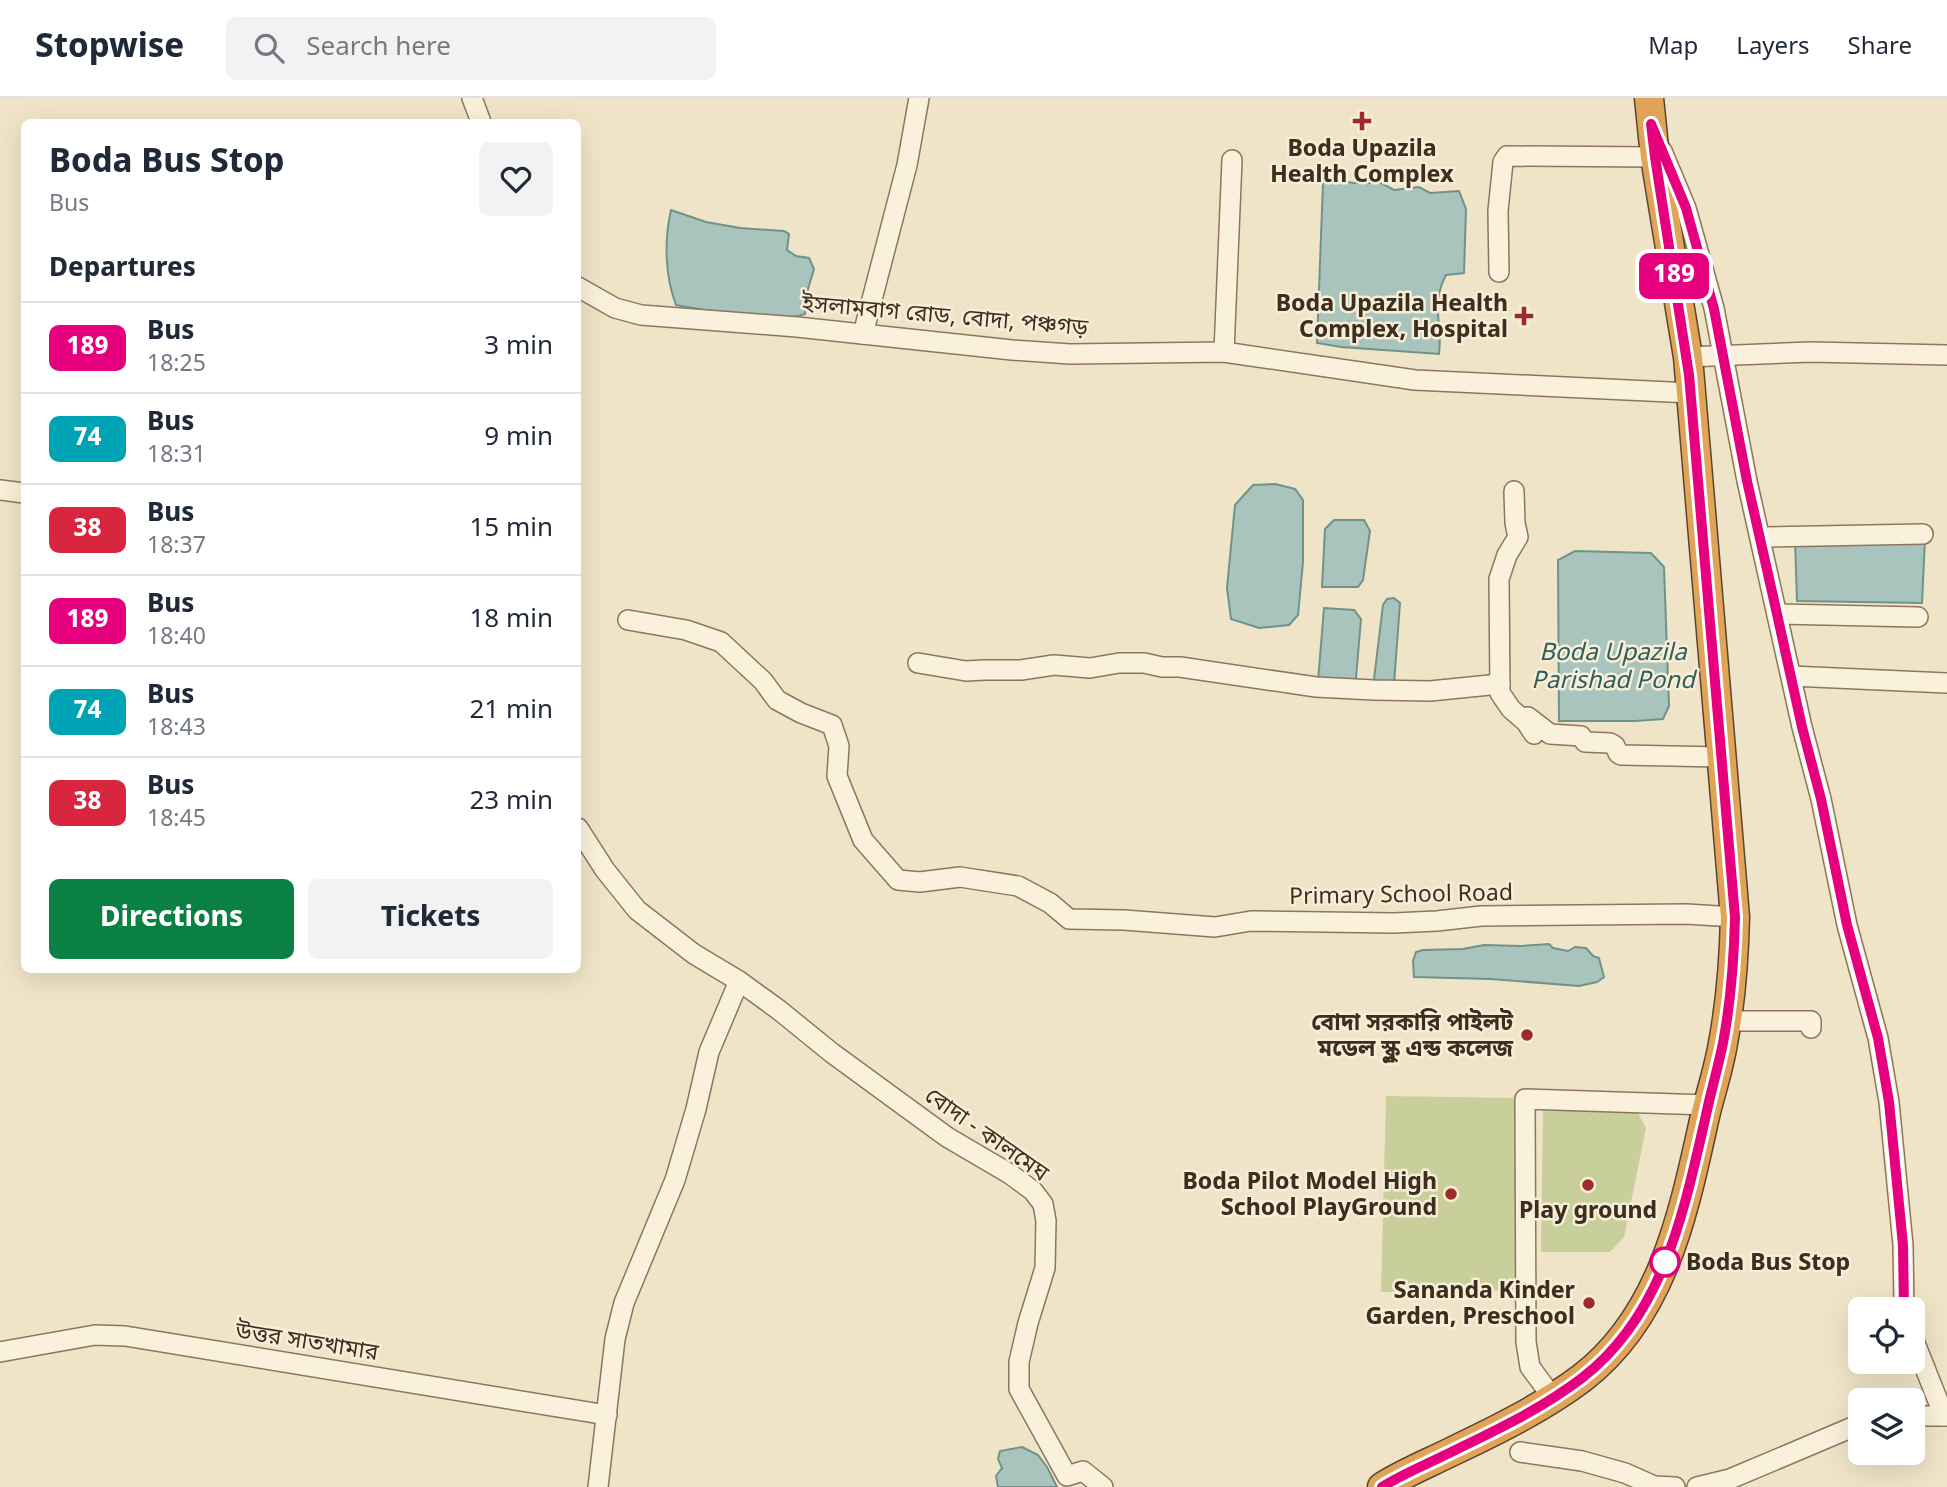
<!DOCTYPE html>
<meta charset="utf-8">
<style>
body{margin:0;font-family:Georgia,"Noto Sans Bengali",serif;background:#f2f2f3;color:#1f2937;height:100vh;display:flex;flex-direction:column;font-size:26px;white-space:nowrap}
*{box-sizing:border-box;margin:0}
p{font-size:23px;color:#747a83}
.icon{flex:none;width:38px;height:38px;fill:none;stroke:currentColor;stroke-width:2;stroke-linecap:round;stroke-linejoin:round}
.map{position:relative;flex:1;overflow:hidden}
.drawer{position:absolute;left:21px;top:21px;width:560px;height:854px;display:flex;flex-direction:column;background:#fff;border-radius:10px;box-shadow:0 7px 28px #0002}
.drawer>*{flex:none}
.badge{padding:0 14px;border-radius:10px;font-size:24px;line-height:46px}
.buttons{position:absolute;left:1848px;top:1199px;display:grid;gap:14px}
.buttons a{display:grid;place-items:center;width:77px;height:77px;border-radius:10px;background:#fff;box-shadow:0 7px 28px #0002;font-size:35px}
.map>.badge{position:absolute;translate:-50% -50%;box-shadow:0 0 0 4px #fff}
h2{padding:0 28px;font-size:26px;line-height:63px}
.round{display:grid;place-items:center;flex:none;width:74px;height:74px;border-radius:10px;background:#f2f2f3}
.head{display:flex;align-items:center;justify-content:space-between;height:119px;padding:0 28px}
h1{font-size:33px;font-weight:700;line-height:52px}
.primary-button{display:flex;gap:14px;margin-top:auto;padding:14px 28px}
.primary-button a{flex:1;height:80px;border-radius:10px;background:#0b8043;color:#fff;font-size:28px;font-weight:700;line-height:80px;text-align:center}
.primary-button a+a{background:#f2f2f3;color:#1f2937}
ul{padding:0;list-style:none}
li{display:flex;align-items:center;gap:21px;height:91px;padding:0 28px;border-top:2px solid #e0e1e3}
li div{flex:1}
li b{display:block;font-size:26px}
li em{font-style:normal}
li .badge{min-width:77px;font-weight:700;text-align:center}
header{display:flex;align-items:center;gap:42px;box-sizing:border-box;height:98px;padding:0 35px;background:#fff;border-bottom:2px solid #e0e1e3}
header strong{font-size:33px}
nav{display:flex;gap:38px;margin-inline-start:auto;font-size:24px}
.search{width:490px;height:63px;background:#f2f2f3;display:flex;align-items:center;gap:18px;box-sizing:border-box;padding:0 24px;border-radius:10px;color:#747a83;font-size:26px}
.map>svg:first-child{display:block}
</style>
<header>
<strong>Stopwise</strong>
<div class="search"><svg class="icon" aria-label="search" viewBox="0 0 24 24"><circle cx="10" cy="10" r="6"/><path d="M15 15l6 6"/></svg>Search here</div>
<nav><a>Map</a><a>Layers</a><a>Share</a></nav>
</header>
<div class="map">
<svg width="1947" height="1389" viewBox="0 0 1947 1389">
<rect width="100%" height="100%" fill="#f0e4c8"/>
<g fill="#c9cf9b">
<polygon points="1386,998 1517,1000 1518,1192 1381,1194"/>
<polygon points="1543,1010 1635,1010 1646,1030 1624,1139 1610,1154 1541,1154"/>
</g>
<g fill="#a9c4bc" stroke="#6f938a" stroke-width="2">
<path d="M1333 81 1353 85H1381L1394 92 1419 89 1430 95 1459 93 1466 111 1464 175 1446 177C1430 207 1443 226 1439 256L1341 249 1317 245 1323 85Z"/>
<path d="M671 112 706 124 740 130 784 133 789 136 787 152 796 158 809 160 814 171 808 191 805 216C774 227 710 213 676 207 665 178 664 143 671 112Z"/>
<polygon points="1275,386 1295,391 1303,402 1303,464 1298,517 1289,527 1259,530 1231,521 1227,490 1235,407 1253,387"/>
<polygon points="1334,422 1364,422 1370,433 1363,482 1358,489 1322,489 1325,431"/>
<polygon points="1925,441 1922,505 1797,503 1795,442"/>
<polygon points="1575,453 1651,455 1664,469 1669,608 1663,621 1635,623 1559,623 1558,462"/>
<polygon points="1394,500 1400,505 1394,586 1379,588 1374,581 1383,507 1387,501"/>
<polygon points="1324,510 1354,512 1361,521 1356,580 1352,587 1318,583"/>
<polygon points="1549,846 1553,850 1568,853 1575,849 1586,850 1593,858 1599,860 1604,879 1597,884 1579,888 1491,881 1414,879 1413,863 1416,854 1423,852 1463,851 1484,847 1521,848"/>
<polygon points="1022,1349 1038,1357 1047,1369 1057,1389 998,1389 996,1378 1002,1370 998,1361 1000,1353"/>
</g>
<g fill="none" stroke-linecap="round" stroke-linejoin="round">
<defs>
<g id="minor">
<polyline points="472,0 481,24"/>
<polyline points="1662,53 1686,110 1714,210 1747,383 1802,629 1821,701 1847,827 1878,940 1889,1004 1903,1147 1904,1211"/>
<polyline points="1499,174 1498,113 1503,64 1507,58 1655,59"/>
<polyline points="578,189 615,210 641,217 797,229 1012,252 1070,256 1224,254 1415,282 1691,295"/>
<polyline points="863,236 907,67 919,0"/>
<polyline points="1224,254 1232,62"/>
<polyline points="1688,259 1811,254 1947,257"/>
<polyline points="0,392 24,395"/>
<polyline points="1514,393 1515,425 1518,439 1507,457 1499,481 1500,595 1511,611 1526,624 1534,636"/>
<polyline points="1760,439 1923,436"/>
<polyline points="1777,516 1918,519"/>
<polyline points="628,522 686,532 721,544 763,583 777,602 801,615 832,627 839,648 837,678 863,742 898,782 920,784 960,779 1018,788 1050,805 1069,821 1124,822 1215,829 1251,823 1394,825 1437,823 1481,818 1686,816 1735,819"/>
<polyline points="918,565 966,573 984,572 1021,572 1054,567 1090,570 1119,565 1144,565 1162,569 1180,569 1316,589 1374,592 1430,593 1500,586"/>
<polyline points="1791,578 1947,585"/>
<polyline points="1528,619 1550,636 1581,638 1585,644 1610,645 1615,648 1618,655 1621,657 1721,659"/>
<polyline points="578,730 605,772 637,812 694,856 739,883 779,912 832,955 947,1039 1010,1076 1033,1093 1043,1106 1046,1123 1045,1170 1028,1225 1019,1264 1019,1291 1067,1378 1083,1373 1103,1389"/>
<polyline points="1729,923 1811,923 1811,930"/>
<polyline points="1913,1240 1944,1318"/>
<polyline points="0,1254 95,1237 125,1238 607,1317"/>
<polyline points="1553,1300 1530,1269 1526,1244 1525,1001 1708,1007"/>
<polyline points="1913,1318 1947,1318"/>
<polyline points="1520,1354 1582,1363 1625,1375 1654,1388 1675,1389"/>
<polyline points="598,1389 615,1241 624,1205 675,1082 696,1011 709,954 739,883"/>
<polyline points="1697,1389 1730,1381 1860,1326"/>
</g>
<path id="highway" d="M1382 1389C1404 1375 1429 1365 1453 1353 1497 1332 1542 1310 1582 1280 1664 1217 1684 1112 1705 1018 1711 993 1719 970 1723 945 1731 903 1734 861 1735 819L1688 259 1655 59 1649 0"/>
</defs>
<use href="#minor" stroke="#8d765c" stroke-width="22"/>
<use href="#highway" stroke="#5b4430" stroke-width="31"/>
<use href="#minor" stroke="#faf1dc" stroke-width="19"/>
<use href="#highway" stroke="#e0a458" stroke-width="28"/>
</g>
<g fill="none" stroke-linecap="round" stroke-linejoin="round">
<defs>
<path id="line" d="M1382 1389C1401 1377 1423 1368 1443 1358 1491 1335 1540 1312 1582 1280 1664 1217 1684 1113 1706 1017 1711 993 1718 970 1723 945 1731 903 1734 861 1735 819L1689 277 1655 59 1651 26 1686 110 1714 211 1747 383 1777 516 1802 629 1821 701 1847 827 1878 940 1889 1004 1903 1147 1904 1211"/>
</defs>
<use href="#line" stroke="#fff" stroke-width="16"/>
<use href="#line" stroke="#e6007e" stroke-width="10"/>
</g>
<g fill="#9e2a2b" stroke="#f7eed8" stroke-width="2.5">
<path d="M1358.5 12.5h7v7h7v7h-7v7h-7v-7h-7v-7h7z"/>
<path d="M1520.5 207.5h7v7h7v7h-7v7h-7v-7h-7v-7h7z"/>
<circle cx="1527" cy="937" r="7"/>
<circle cx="1588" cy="1087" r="7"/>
<circle cx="1451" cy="1096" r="7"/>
<circle cx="1589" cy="1205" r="7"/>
</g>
<circle fill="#fff" stroke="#e6007e" stroke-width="3.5" cx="1665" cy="1164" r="14"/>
<g text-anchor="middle" stroke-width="5" stroke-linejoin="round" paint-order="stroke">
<g font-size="23" font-weight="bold" fill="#3d2e20" stroke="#f7eed8" text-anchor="end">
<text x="1362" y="58" text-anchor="middle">Boda Upazila<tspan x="1362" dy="26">Health Complex</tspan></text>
<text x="1508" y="213">Boda Upazila Health<tspan x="1508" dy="26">Complex, Hospital</tspan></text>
<text x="1513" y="932">বোদা সরকারি পাইলট<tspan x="1513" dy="26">মডেল স্কুল এন্ড কলেজ</tspan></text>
<text x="1437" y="1091">Boda Pilot Model High<tspan x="1437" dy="26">School PlayGround</tspan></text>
<text x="1588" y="1120" text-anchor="middle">Play ground</text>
<text x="1575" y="1200">Sananda Kinder<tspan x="1575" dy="26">Garden, Preschool</tspan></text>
</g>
<g font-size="23" fill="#3d2e20" stroke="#f7eed8">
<text transform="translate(945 217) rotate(5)" y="8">ইসলামবাগ রোড, বোদা, পঞ্চগড়</text>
<text transform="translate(1401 796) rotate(-1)" y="8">Primary School Road</text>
<text transform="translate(987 1036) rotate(35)" y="8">বোদা - কালমেঘ</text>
<text transform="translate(307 1243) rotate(9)" y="8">উত্তর সাতখামার</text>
</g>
<g font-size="23" font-weight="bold" fill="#3d2e20" stroke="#f7eed8" text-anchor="start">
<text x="1686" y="1172">Boda Bus Stop</text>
</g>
<g font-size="24" font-style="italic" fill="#2f5d5a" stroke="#f7eed8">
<text x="1613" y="562">Boda Upazila<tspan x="1613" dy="28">Parishad Pond</tspan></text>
</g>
</g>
</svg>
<div class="buttons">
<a><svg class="icon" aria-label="locate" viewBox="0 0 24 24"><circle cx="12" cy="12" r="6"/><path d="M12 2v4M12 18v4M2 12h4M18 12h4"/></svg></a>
<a><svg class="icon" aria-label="layers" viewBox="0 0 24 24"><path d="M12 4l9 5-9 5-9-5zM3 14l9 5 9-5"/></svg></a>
</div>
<b class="badge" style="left:1674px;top:178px;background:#e6007e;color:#fff">189</b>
<section class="drawer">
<div class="head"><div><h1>Boda Bus Stop</h1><p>Bus</p></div><a class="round"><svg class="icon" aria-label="heart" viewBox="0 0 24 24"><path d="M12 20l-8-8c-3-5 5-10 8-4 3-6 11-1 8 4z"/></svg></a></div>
<h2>Departures</h2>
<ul>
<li><span class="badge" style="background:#e6007e;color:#fff">189</span><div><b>Bus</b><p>18:25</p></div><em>3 min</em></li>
<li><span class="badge" style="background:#00a3b4;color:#fff">74</span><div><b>Bus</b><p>18:31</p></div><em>9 min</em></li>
<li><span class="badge" style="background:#d7263d;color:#fff">38</span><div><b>Bus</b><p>18:37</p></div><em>15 min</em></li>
<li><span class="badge" style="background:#e6007e;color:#fff">189</span><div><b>Bus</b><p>18:40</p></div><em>18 min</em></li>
<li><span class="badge" style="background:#00a3b4;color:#fff">74</span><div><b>Bus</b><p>18:43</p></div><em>21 min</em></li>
<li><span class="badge" style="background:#d7263d;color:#fff">38</span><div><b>Bus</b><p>18:45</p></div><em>23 min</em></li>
</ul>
<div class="primary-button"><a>Directions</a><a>Tickets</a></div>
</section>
</div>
